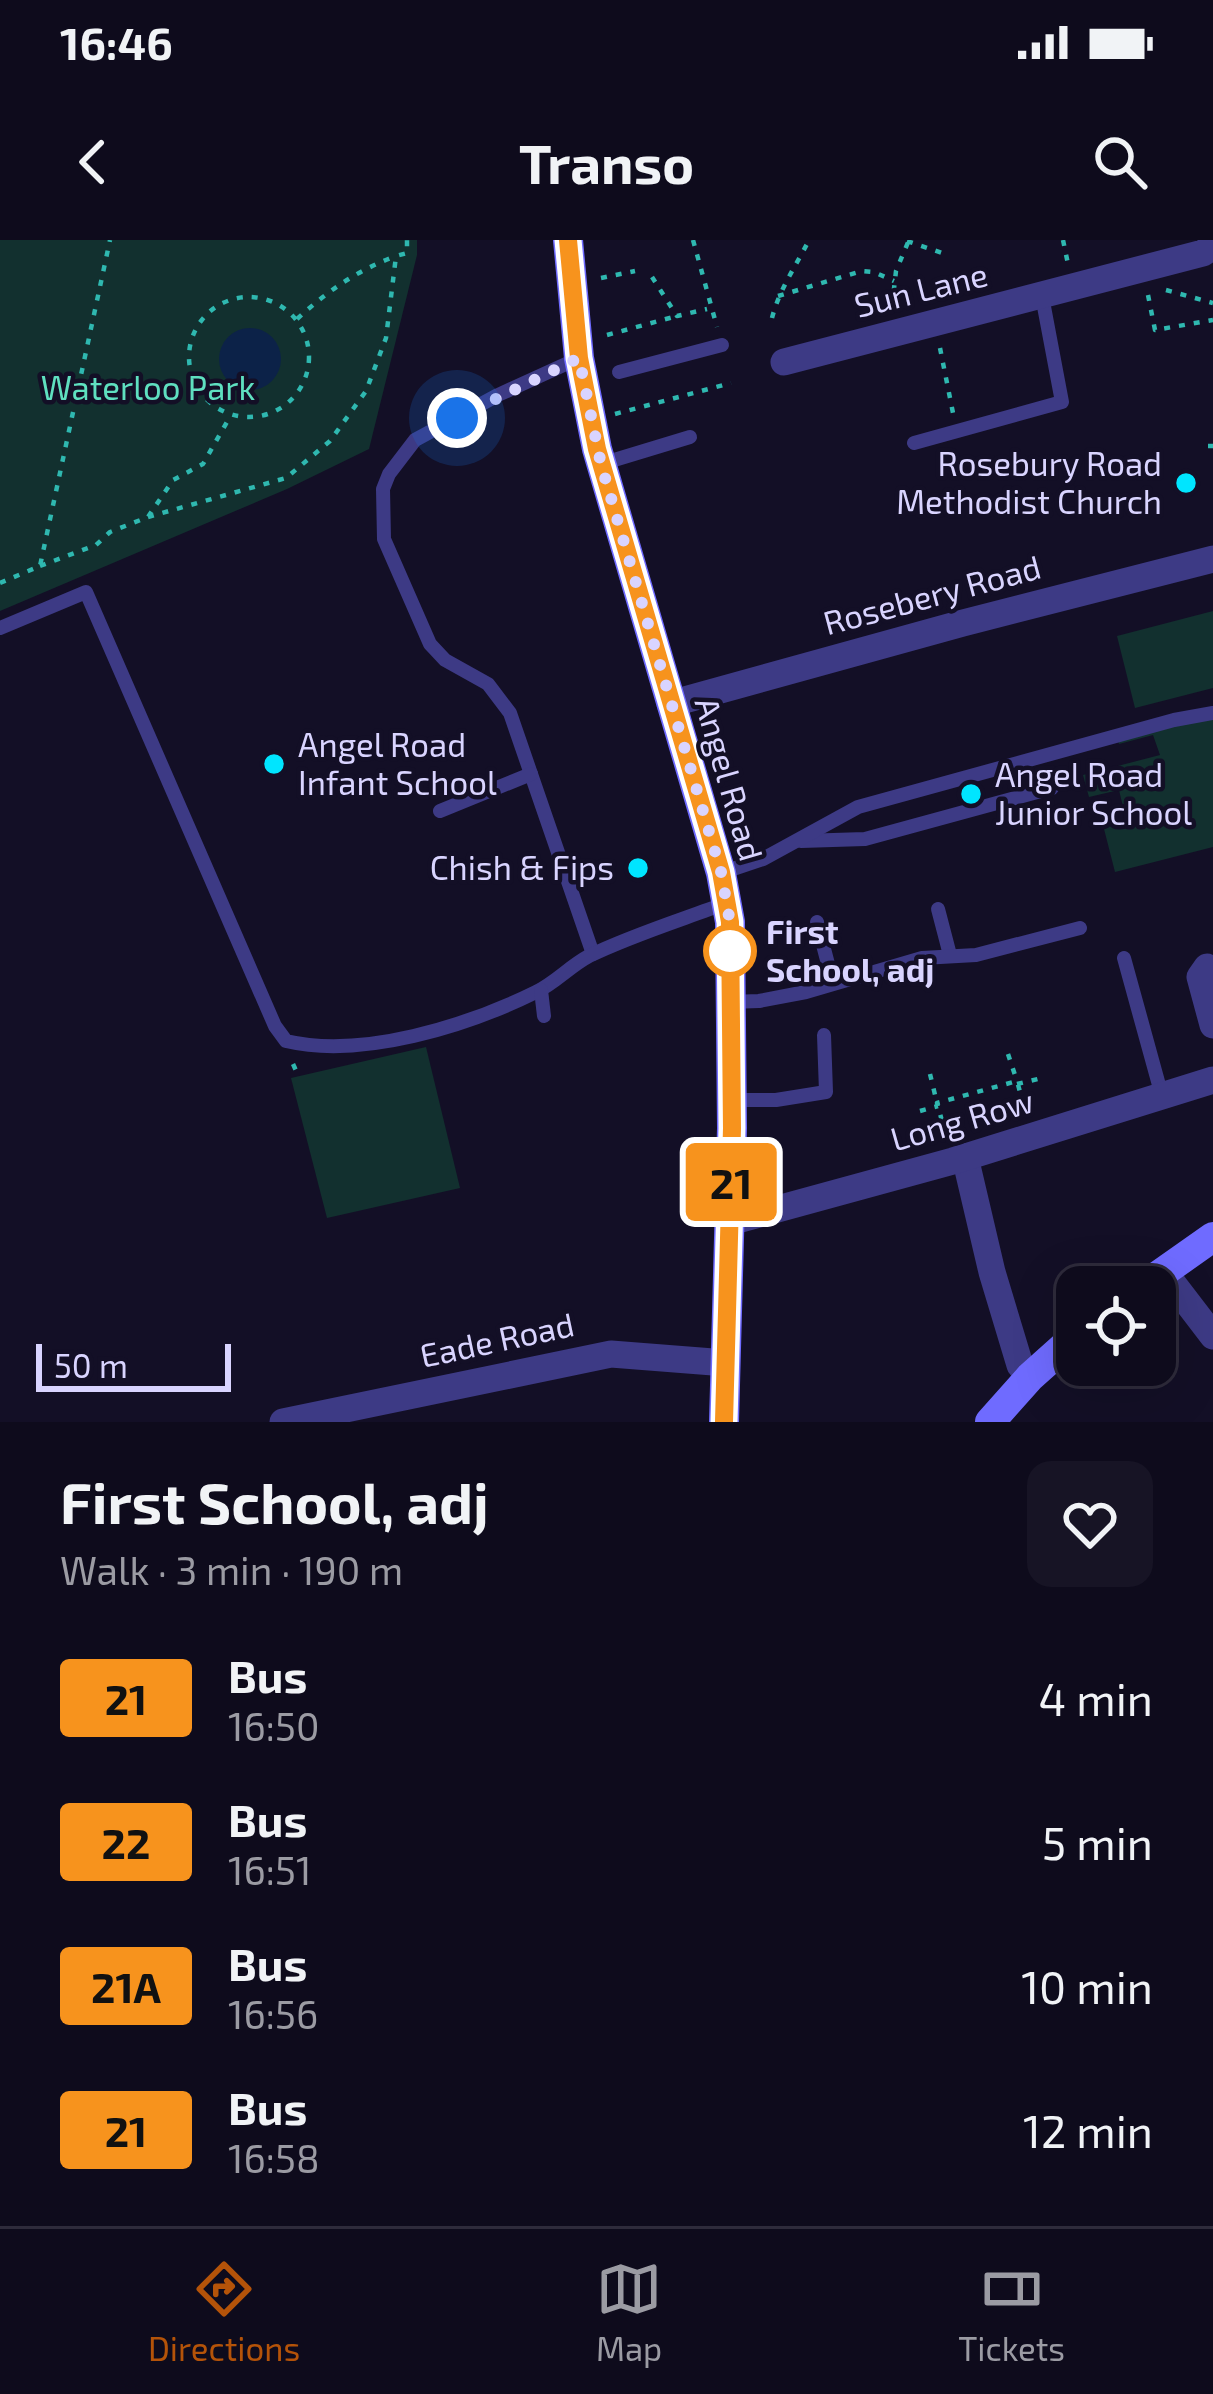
<!DOCTYPE html>
<meta charset="utf-8">
<style>
body{margin:0;font-family:"Exo 2",sans-serif;background:#171425;color:#f1f3f6;height:100vh;display:flex;flex-direction:column;font-size:45px;white-space:nowrap}
*{box-sizing:border-box;margin:0}
p{font-size:39px;color:#9b9ba3}
.icon{flex:none;width:66px;height:66px;fill:none;stroke:currentColor;stroke-width:2;stroke-linecap:round;stroke-linejoin:round}
.map{position:relative;height:1182px;overflow:hidden}
.side{display:flex;flex-direction:column;background:#0e0b1c;flex:1}
.side>*{flex:none}
.badge{padding:0 24px;border-radius:9px;font-size:42px;line-height:78px}
.fabs{position:absolute;left:1056px;top:1026px;display:grid;gap:24px}
.fabs a{display:grid;place-items:center;width:120px;height:120px;border-radius:24px;background:#0e0b1c;box-shadow:0 12px 48px #0002,0 0 0 3px #2e2b3b;font-size:60px}
.scale{position:absolute;left:36px;bottom:30px;width:195px;box-sizing:border-box;padding-left:12px;border:6px solid #d9d4ff;border-top:0;font-size:33px;line-height:42px;white-space:nowrap;color:#d9d4ff;-webkit-text-stroke:9px #130f26;paint-order:stroke}
.you{position:absolute;width:60px;height:60px;margin:-30px;border:9px solid #fff;border-radius:50%;background:#1a73e8;box-shadow:0 0 0 18px #1a73e833}
.map>.badge{position:absolute;translate:-50% -50%;box-shadow:0 0 0 6px #fff}
.round{display:grid;place-items:center;flex:none;width:126px;height:126px;border-radius:24px;background:#171425}
.head{display:flex;align-items:center;justify-content:space-between;height:204px;padding:0 60px}
h1{font-size:57px;font-weight:700;line-height:90px}
ul{padding:0;list-style:none}
li{display:flex;align-items:center;gap:36px;height:144px;padding:0 60px}
li div{flex:1}
li b{display:block;font-size:45px}
li em{font-style:normal}
li .badge{min-width:132px;font-weight:700;text-align:center}
.status{display:flex;justify-content:space-between;align-items:center;height:84px;padding:0 60px;background:#0e0b1c;direction:ltr}
.status svg{height:33px;fill:currentColor}
header{display:flex;justify-content:space-between;align-items:center;height:156px;padding:0 60px;background:#0e0b1c;font-size:54px;font-weight:700}
.menu{display:flex;justify-content:space-around;align-items:center;height:168px;border-top:3px solid #2e2b3b;background:#0e0b1c;font-size:33px;color:#9b9ba3}
.menu a{display:grid;justify-items:center;gap:6px}
.menu .selected{color:#b45309}
.map>svg:first-child{display:block}
</style>
<div class="status"><b>16:46</b><svg viewBox="0 0 49 12"><path d="M0 12V9h3v3zM5 12V6h3v6zM10 12V3h3v9zM15 12V0h3v12zM26 1h20v11H26zM47 4h2v5h-2z"/></svg></div>
<header><svg class="icon" aria-label="back" viewBox="0 0 24 24"><path d="M15 5l-7 7 7 7"/></svg>Transo<svg class="icon" aria-label="search" viewBox="0 0 24 24"><circle cx="10" cy="10" r="6"/><path d="M15 15l6 6"/></svg></header>
<div class="map">
<svg width="1213" height="1182" viewBox="0 0 1213 1182">
<rect width="100%" height="100%" fill="#130f26"/>
<g fill="#12302f">
<polygon points="0,0 417,0 417,15 369,209 287,249 0,371"/>
<polygon points="1213,371 1213,448 1135,468 1117,396"/>
<polygon points="1213,472 1213,607 1115,632 1103,585 1126,579 1119,550 1089,557 1083,535 1160,515 1153,495 1119,504 1117,495"/>
<polygon points="426,807 460,948 327,978 291,838"/>
</g>
<circle fill="#0c2248" cx="250" cy="119" r="31"/>
<g fill="none" stroke-linecap="round" stroke-linejoin="round">
<g stroke="#2fb8b0" stroke-width="4.5" stroke-dasharray="6 9" stroke-linecap="butt">
<polyline points="693,0 717,87"/>
<polyline points="1063,0 1068,24"/>
<polyline points="907,1 948,15"/>
<polyline points="652,37 677,76 707,69"/>
<polyline points="601,38 635,31"/>
<polyline points="1166,50 1213,63"/>
<polyline points="1148,55 1155,90 1213,80"/>
<polyline points="778,56 862,31 874,32 894,41"/>
<circle cx="249" cy="117" r="60"/>
<polyline points="892,66 896,31 909,0"/>
<path d="M772 78C779 50 797 24 809 0"/>
<path d="M297 79C329 50 356 31 396 16"/>
<polyline points="607,95 677,76"/>
<polyline points="940,108 953,173"/>
<polyline points="615,174 731,143"/>
<polyline points="1208,206 1213,206"/>
<polyline points="148,277 286,238 330,201 366,151 386,98 396,16 407,13 407,0"/>
<polyline points="40,326 96,305 110,292 148,277 173,240 203,224 231,175"/>
<polyline points="0,343 40,326 110,0"/>
<polyline points="1008,814 1017,841"/>
<polyline points="293,824 299,837"/>
<polyline points="930,834 937,863"/>
<polyline points="1017,844 1038,839"/>
<polyline points="920,871 938,866"/>
<polyline points="946,895 937,863 1017,841 1026,874"/>
</g>
<g stroke="#3d3a85" stroke-width="14">
<polyline points="579,118 498,155 415,200 389,234 383,249 384,299 430,404 445,420 488,444 510,473 593,714"/>
<polyline points="619,132 722,105"/>
<polyline points="914,203 1062,162 1042,56"/>
<polyline points="601,224 690,197"/>
<path d="M0 388 86 352 275 786 286 801C362 819 467 786 536 752 555 743 570 726 589 716 632 695 681 680 726 663"/>
<polyline points="440,571 531,534"/>
<polyline points="801,601 865,599 1052,548"/>
<polyline points="721,633 763,619 858,567 1174,480 1213,473"/>
<polyline points="938,669 950,715"/>
<polyline points="817,682 833,743"/>
<polyline points="1124,718 1162,856"/>
<polyline points="541,750 544,776"/>
<polyline points="730,762 759,761 806,752 922,718 976,715 1080,688"/>
<polyline points="732,860 776,860 826,852 824,795"/>
</g>
<g stroke="#3d3a85" stroke-width="27">
<polyline points="784,122 1203,13 1213,6"/>
<polyline points="670,464 963,383 1213,319"/>
<polyline points="1213,730 1207,727 1200,737 1213,785"/>
<polyline points="965,917 992,1032 1020,1125 1030,1137"/>
<polyline points="730,982 953,921 1213,840"/>
<polyline points="1164,1032 1213,1096"/>
<polyline points="283,1182 611,1114 726,1123"/>
</g>
<g stroke="#6f6bff" stroke-width="30">
<polyline points="568,0 579,118 597,209 721,633 730,682 732,888 724,1182"/>
<polyline points="1142,1047 1213,997"/>
<polyline points="990,1182 1030,1137 1077,1095"/>
</g>
</g>
<g fill="none" stroke-linecap="round" stroke-linejoin="round">
<defs>
<polyline id="line" points="568,0 579,118 597,209 721,632 730,682 732,888 724,1182"/>
</defs>
<use href="#line" stroke="#fff" stroke-width="27"/>
<use href="#line" stroke="#f7931d" stroke-width="18"/>
<polyline stroke="#d9d4ff" stroke-width="12" stroke-dasharray="0 21.6" points="457,178 579,118 601,224 721,632 730,682 730,717 730,711"/>
</g>
<g fill="#00e5ff" stroke="#130f26" stroke-width="4.5">
<circle cx="1186" cy="243" r="12"/>
<circle cx="274" cy="524" r="12"/>
<circle cx="971" cy="554" r="12"/>
<circle cx="638" cy="628" r="12"/>
</g>
<circle fill="#fff" stroke="#f7931d" stroke-width="6" cx="730" cy="711" r="24"/>
<g text-anchor="middle" stroke-width="9" stroke-linejoin="round" paint-order="stroke">
<g font-size="33" fill="#d9d4ff" stroke="#130f26">
<text transform="translate(921 50) rotate(-14)" y="12">Sun Lane</text>
<text transform="translate(932 355) rotate(-15)" y="12">Rosebery Road</text>
<text transform="translate(729 539) rotate(74)" y="12">Angel Road</text>
<text transform="translate(962 880) rotate(-16)" y="12">Long Row</text>
<text transform="translate(497 1100) rotate(-12)" y="12">Eade Road</text>
</g>
<g font-size="33" fill="#5fe0c0" stroke="#130f26">
<text x="148" y="160">Waterloo Park</text>
</g>
<g font-size="33" fill="#d9d4ff" stroke="#130f26" text-anchor="end">
<text x="1162" y="236">Rosebury Road<tspan x="1162" dy="38">Methodist Church</tspan></text>
<text x="298" y="517" text-anchor="start">Angel Road<tspan x="298" dy="38">Infant School</tspan></text>
<text x="995" y="547" text-anchor="start">Angel Road<tspan x="995" dy="38">Junior School</tspan></text>
<text x="614" y="640">Chish &amp; Fips</text>
</g>
<g font-size="33" font-weight="bold" fill="#d9d4ff" stroke="#130f26" text-anchor="start">
<text x="766" y="704">First<tspan x="766" dy="38">School, adj</tspan></text>
</g>
</g>
</svg>
<div class="fabs">
<a><svg class="icon" aria-label="locate" viewBox="0 0 24 24"><circle cx="12" cy="12" r="6"/><path d="M12 2v4M12 18v4M2 12h4M18 12h4"/></svg></a>
</div>
<div class="scale">50 m</div>
<div class="you" style="left:457px;top:178px"></div>
<b class="badge" style="left:731px;top:942px;background:#f7931d;color:#111">21</b>
</div>
<section class="side">
<div class="head"><div><h1>First School, adj</h1><p>Walk · 3 min · 190 m</p></div><a class="round"><svg class="icon" aria-label="heart" viewBox="0 0 24 24"><path d="M12 20l-8-8c-3-5 5-10 8-4 3-6 11-1 8 4z"/></svg></a></div>
<ul>
<li><span class="badge" style="background:#f7931d;color:#111">21</span><div><b>Bus</b><p>16:50</p></div><em>4 min</em></li>
<li><span class="badge" style="background:#f7931d;color:#111">22</span><div><b>Bus</b><p>16:51</p></div><em>5 min</em></li>
<li><span class="badge" style="background:#f7931d;color:#111">21A</span><div><b>Bus</b><p>16:56</p></div><em>10 min</em></li>
<li><span class="badge" style="background:#f7931d;color:#111">21</span><div><b>Bus</b><p>16:58</p></div><em>12 min</em></li>
</ul>
</section>
<nav class="menu">
<a class="selected"><svg class="icon" aria-label="directions" viewBox="0 0 24 24"><path d="M12 3l9 9-9 9-9-9zM9 14v-3h6M13 9l2 2-2 2"/></svg>Directions</a>
<a><svg class="icon" aria-label="map" viewBox="0 0 24 24"><path d="M3 6l6-2 6 2 6-2v14l-6 2-6-2-6 2zM9 4v14M15 6v14"/></svg>Map</a>
<a><svg class="icon" aria-label="tickets" viewBox="0 0 24 24"><path d="M3 7h18v10H3zM15 7v10"/></svg>Tickets</a>
</nav>
